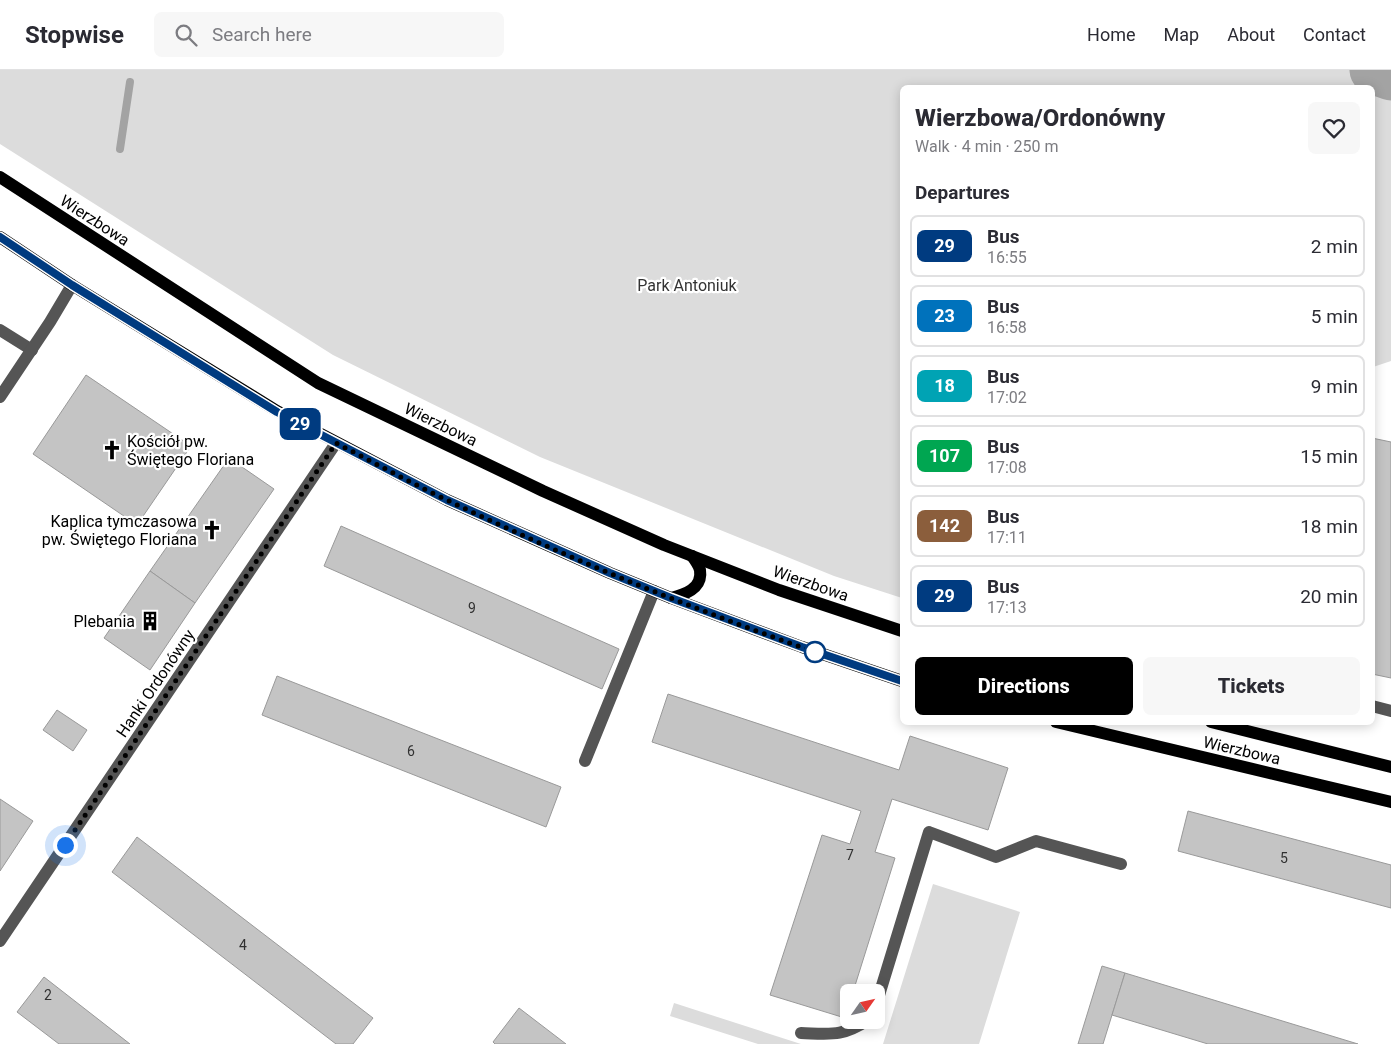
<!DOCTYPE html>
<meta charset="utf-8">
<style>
body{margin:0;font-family:Roboto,sans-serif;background:#f7f7f7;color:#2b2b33;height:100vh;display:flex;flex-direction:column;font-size:19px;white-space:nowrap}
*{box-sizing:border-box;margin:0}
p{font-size:16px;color:#7c7c81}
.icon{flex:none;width:28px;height:28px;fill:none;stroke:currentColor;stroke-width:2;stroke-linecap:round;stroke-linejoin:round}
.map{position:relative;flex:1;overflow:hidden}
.side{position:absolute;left:900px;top:15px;width:475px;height:640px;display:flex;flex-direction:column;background:#fff;border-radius:8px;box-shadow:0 2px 12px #0003}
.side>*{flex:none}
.badge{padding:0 10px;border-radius:8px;font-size:18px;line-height:32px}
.needle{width:32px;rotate:56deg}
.tools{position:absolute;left:840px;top:914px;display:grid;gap:10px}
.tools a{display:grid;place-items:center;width:45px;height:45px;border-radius:8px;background:#fff;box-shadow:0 2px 12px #0003;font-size:25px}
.you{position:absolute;width:25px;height:25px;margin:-12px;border:4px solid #fff;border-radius:50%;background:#1a73e8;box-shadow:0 0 0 8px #1a73e833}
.map>.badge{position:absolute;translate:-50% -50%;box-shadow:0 0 0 2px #fff}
h2{padding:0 15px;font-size:19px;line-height:45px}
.round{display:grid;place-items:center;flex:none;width:52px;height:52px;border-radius:8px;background:#f7f7f7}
.head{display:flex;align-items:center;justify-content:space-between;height:85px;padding:0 15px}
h1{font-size:24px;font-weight:800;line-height:38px}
.primary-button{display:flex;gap:10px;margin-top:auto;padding:10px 15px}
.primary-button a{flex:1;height:58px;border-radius:8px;background:#000;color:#fff;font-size:20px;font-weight:800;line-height:58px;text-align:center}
.primary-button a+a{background:#f7f7f7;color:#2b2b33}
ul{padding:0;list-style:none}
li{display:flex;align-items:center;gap:15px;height:62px;margin:0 10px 8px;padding:0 5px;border:2px solid #e1e1e2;border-radius:8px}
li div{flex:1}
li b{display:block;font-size:19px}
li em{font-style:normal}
li .badge{min-width:55px;font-weight:700;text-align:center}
header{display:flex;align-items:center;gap:30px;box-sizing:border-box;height:70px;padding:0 25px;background:#fff;border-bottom:1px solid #e1e1e2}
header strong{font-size:24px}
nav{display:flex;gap:28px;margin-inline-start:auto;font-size:18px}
.search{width:350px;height:45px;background:#f7f7f7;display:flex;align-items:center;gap:12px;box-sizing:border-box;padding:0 18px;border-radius:8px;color:#7c7c81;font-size:19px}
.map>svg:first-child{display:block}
</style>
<header>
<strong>Stopwise</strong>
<div class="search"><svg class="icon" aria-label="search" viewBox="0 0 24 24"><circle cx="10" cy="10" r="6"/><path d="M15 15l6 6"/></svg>Search here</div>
<nav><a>Home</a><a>Map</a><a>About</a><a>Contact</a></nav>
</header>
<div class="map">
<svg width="1391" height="974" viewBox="0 0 1391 974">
<rect width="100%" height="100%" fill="#fff"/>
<g fill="#dcdcdc">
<polygon points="0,0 1368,0 1391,8 1391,291 1373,297 1372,18 902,18 902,528 834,506 540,387 333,285 0,74"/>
<polygon points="933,814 1020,842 979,974 883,974"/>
<polygon points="674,933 801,974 758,974 670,946"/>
</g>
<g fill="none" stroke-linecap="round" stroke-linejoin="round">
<polyline stroke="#a3a3a3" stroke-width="8" points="120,79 130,12"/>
<polyline stroke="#a3a3a3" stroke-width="49" points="1374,0 1391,6"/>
</g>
<g fill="#c4c4c4" stroke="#999">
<polygon points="86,305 191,376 137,455 33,384"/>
<polygon points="1372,368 1391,372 1391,608 1372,604"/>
<polygon points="229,388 274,419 195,533 150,501"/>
<polygon points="341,456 619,579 602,619 324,496"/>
<polygon points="150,501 195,533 150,600 104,568"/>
<polygon points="277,606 561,717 546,757 262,645"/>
<polygon points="668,624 899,700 910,666 1008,698 988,760 892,729 875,782 895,788 853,922 849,922 849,935 845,948 770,925 822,765 850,774 861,741 652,672"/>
<polygon points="57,640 87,660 73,681 43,660"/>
<polygon points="0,729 33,751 0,801"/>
<polygon points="1188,741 1391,795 1391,838 1178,781"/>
<polygon points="137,767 373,948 353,974 336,974 112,802"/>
<polygon points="1102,896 1125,903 1103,974 1078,974"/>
<polygon points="1125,903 1358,974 1208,974 1112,945"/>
<polygon points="44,907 130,974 59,974 17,942"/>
<polygon points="519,938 566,974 495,974 493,972"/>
</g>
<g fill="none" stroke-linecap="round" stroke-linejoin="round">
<g stroke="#555" stroke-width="12">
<polyline points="0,260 32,280"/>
<polyline points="0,327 50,252 72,215"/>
<polyline points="1372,636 1391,641"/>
<polyline points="585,691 654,521"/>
<polyline points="0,871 336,373"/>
<polyline points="876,935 929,762 996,787 1036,771 1121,794"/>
<path d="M801 963C831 964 842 967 868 950"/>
</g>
<g stroke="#000" stroke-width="12">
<polyline points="0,107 318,313 543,421 664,475 779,520 902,561"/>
<polyline points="0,167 72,215 277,341 447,430 610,503 671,528 802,577 902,611"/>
<path d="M671 528C684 525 703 519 700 500 699 496 695 490 692 486"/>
<polyline points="1056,652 1391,732"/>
<polyline points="1211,652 1391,697"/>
</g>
</g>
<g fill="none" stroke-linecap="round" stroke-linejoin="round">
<defs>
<polyline id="line" points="0,167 72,215 277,342 447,430 610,503 671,528 802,577 902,611"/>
</defs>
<use href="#line" stroke="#fff" stroke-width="11"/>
<use href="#line" stroke="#003b80" stroke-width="8"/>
<path stroke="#000" stroke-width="5" stroke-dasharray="0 9" d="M65 775 336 373C373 392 409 412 447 430 567 488 692 539 818 583L815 582"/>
</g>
<defs>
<symbol id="church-bare" viewBox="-9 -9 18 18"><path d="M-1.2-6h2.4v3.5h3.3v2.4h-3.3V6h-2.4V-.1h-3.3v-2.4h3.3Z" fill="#000" stroke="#fff" stroke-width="2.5" paint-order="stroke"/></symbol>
<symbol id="building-bare" viewBox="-9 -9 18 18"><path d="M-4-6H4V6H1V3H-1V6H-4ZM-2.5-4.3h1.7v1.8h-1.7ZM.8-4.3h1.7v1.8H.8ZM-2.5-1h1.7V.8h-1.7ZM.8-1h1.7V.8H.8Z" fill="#000" stroke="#fff" stroke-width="2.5" paint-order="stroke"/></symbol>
</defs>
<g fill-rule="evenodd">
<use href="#church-bare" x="98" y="366" width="28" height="28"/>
<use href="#church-bare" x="198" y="446" width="28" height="28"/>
<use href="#building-bare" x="136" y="537" width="28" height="28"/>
</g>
<circle fill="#fff" stroke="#003b80" stroke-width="2.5" cx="815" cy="582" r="10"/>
<g text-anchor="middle" stroke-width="4.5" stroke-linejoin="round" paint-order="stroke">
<g font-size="14" fill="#313131">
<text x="472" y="543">9</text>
<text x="411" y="686">6</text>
<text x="850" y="790">7</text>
<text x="1284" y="793">5</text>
<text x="243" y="880">4</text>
<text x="48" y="930">2</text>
</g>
<g font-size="16" fill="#000" stroke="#fff">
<text transform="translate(95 150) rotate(33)" y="6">Wierzbowa</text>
<text transform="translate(441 354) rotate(26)" y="6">Wierzbowa</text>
<text transform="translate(811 513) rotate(19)" y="6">Wierzbowa</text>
<text transform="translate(155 613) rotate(-56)" y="6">Hanki Ordonówny</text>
<text transform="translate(1242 680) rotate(13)" y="6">Wierzbowa</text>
</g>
<g font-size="16" fill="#333" stroke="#fff">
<text x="687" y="221">Park Antoniuk</text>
</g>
<g font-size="16" fill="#000" stroke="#fff" text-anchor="end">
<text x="127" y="377" text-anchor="start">Kościół pw.<tspan x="127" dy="18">Świętego Floriana</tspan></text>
<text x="197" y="457">Kaplica tymczasowa<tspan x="197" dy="18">pw. Świętego Floriana</tspan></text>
<text x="135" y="557">Plebania</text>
</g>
</g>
</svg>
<div class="tools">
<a><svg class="needle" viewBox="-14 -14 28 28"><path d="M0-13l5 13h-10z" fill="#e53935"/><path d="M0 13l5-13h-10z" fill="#7c7c81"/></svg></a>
</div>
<div class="you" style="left:65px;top:775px"></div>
<b class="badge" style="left:300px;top:354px;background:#003b80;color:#fff">29</b>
<section class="side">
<div class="head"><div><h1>Wierzbowa/Ordonówny</h1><p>Walk · 4 min · 250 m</p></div><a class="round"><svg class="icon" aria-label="heart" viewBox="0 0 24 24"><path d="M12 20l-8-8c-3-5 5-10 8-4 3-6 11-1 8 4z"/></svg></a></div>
<h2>Departures</h2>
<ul>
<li><span class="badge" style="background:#003b80;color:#fff">29</span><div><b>Bus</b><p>16:55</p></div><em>2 min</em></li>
<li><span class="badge" style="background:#0072bc;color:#fff">23</span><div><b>Bus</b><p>16:58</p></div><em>5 min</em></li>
<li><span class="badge" style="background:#00a3b4;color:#fff">18</span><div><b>Bus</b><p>17:02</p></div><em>9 min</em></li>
<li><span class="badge" style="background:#00a651;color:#fff">107</span><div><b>Bus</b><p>17:08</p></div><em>15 min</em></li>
<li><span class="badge" style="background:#8b5e3c;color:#fff">142</span><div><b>Bus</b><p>17:11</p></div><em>18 min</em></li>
<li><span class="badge" style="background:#003b80;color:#fff">29</span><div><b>Bus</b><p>17:13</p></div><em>20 min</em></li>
</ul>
<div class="primary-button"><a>Directions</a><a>Tickets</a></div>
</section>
</div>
